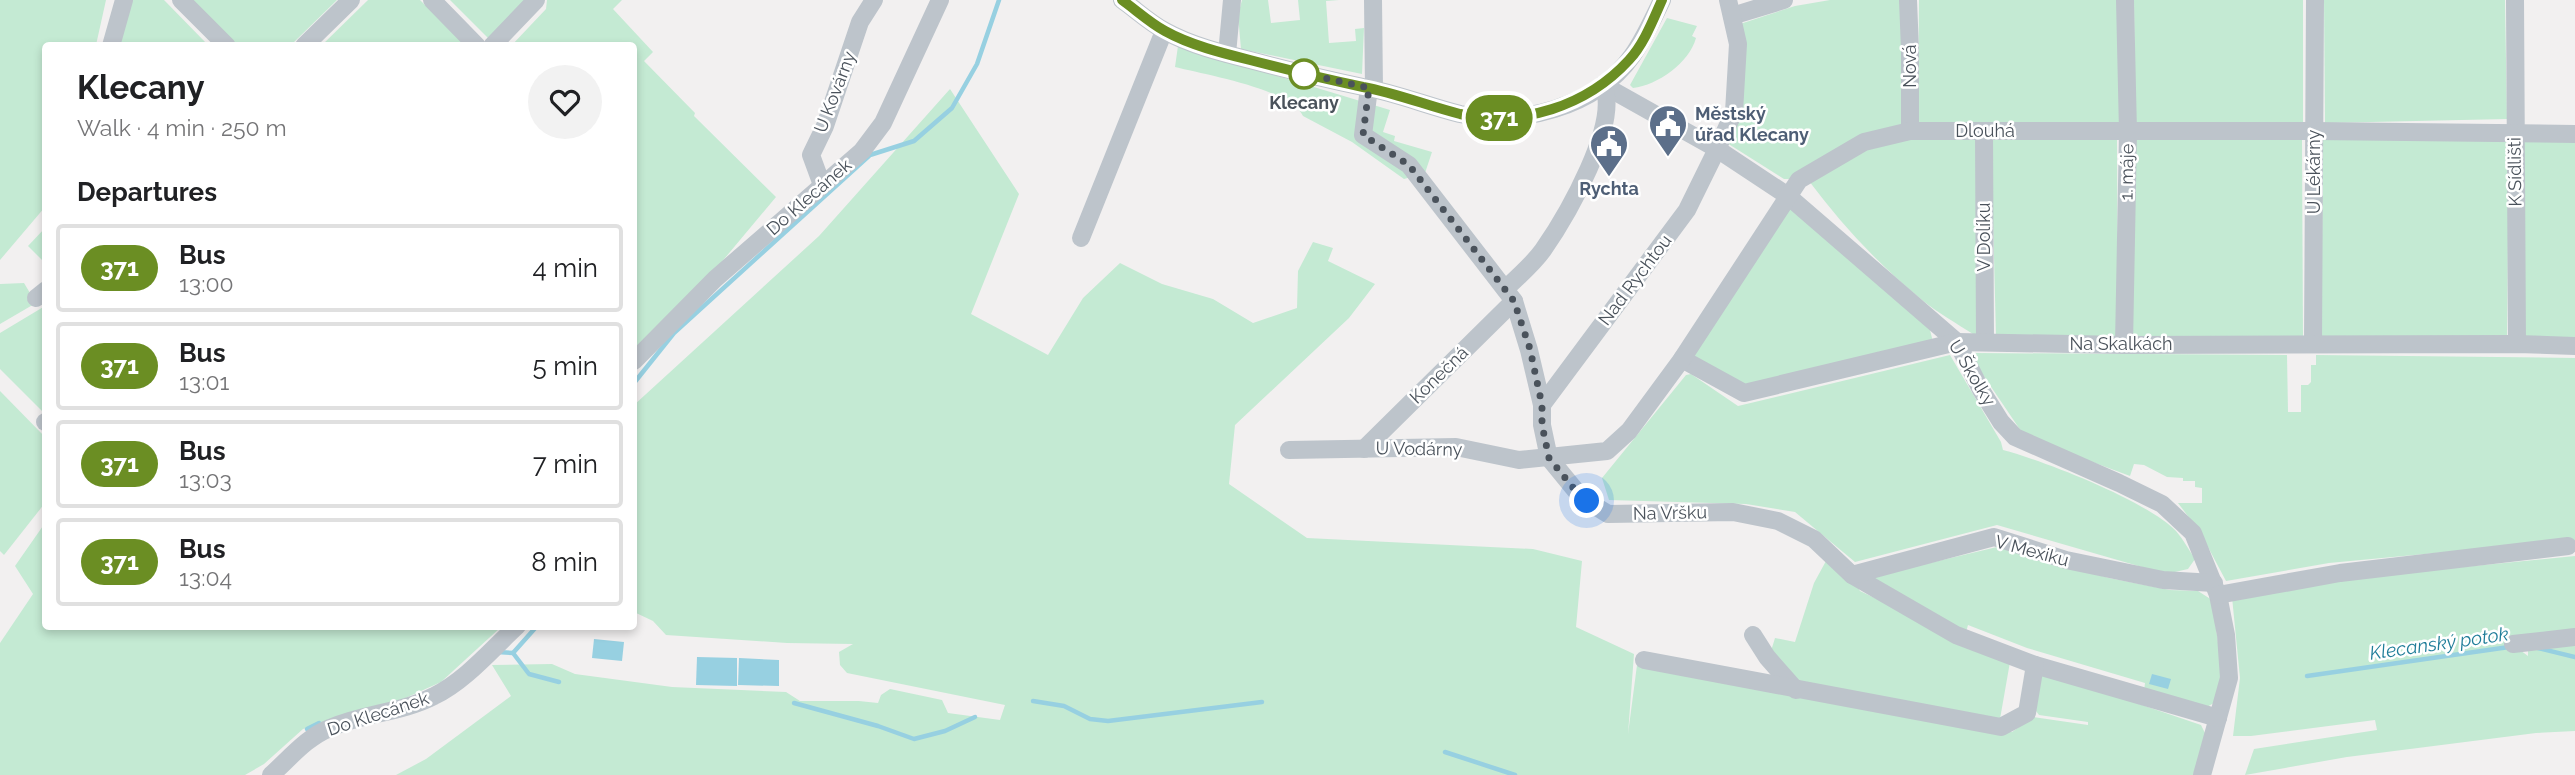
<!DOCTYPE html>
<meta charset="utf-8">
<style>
body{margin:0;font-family:Raleway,sans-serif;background:#f2f2f2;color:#202124;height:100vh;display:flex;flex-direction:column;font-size:26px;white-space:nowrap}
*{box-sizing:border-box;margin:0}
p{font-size:23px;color:#757577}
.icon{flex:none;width:38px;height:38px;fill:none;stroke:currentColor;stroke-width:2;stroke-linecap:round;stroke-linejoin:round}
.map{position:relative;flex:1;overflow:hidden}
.panel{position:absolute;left:42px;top:42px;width:595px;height:588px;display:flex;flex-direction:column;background:#fff;border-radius:7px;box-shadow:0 4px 10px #0003}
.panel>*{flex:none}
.badge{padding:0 14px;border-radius:23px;font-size:24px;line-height:46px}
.you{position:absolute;width:35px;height:35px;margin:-18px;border:5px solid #fff;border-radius:50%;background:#1a73e8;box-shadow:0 0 0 10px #1a73e833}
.map>.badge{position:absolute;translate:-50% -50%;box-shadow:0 0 0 4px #fff}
h2{padding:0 35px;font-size:26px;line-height:63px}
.round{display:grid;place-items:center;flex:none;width:74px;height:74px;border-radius:37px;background:#f2f2f2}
.overview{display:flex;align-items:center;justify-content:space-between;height:119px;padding:0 35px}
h1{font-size:33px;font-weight:700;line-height:52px}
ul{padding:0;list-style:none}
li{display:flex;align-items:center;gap:21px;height:88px;margin:0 14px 10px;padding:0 21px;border:4px solid #e0e0e0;border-radius:7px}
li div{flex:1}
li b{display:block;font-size:26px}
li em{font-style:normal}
li .badge{min-width:77px;font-weight:700;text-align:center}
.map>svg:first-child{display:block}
</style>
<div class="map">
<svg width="2575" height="775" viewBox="0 0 2575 775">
<rect width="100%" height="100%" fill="#f2f0f0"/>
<g fill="#c4ead3">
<polygon points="0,0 106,0 96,45 46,46 45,207 0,260"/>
<polygon points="131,0 164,0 208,45 120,46"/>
<polygon points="192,0 337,0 290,46 237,45"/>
<polygon points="368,0 420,0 465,45 321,46"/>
<polygon points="450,0 527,0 488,38"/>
<polygon points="547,0 622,0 613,9 653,52 644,61 695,113 694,116 776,197 694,295 634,350 634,46 511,46 546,9"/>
<polygon points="1242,0 1268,0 1271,23 1300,20 1298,0 1339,0 1326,1 1329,43 1356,41 1355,29 1364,28 1362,74 1241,49 1238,15"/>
<polygon points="1830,0 1904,0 1904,126 1794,179 1784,179 1727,143 1740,24 1795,6"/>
<polygon points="1919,0 2119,0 2119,125 1918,125"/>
<polygon points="2134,0 2303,0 2303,125 2135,124"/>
<polygon points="2324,0 2505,0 2507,119 2325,123"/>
<path d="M1667 18 1697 26 1692 36 1696 38C1689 63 1658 85 1633 88L1630 85Z"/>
<path d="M1178 46 1390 110 1383 132 1395 136 1394 141 1432 152 1425 173 1404 179 1352 142 1303 116C1290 89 1207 75 1175 67Z"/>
<polygon points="950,89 1019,194 971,314 1048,355 1083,298 1120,263 1162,284 1213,299 1253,323 1297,308 1298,271 1313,242 1333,248 1328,261 1375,284 1349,318 1235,425 1229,484 1307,538 1533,549 1582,561 1576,627 1634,654 1628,734 1637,665 2012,732 2033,717 2088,725 2088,722 2039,715 2036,711 2041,675 2095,689 2201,725 2206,735 2193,775 396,775 426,759 511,696 492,665 552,664 575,674 672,687 786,692 800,701 859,701 878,703 881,695 890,689 942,700 948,713 1000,720 1005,705 847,673 840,665 839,652 853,644 787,643 666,635 653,621 634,612 634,405 819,236"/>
<polygon points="2509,137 2507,339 2321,337 2323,138"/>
<path d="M1904 139H1976L1978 334H1973C1956 323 1938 313 1922 300 1880 266 1842 225 1809 181L1868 148Z"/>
<polygon points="1991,139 2117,139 2118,336 1996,336"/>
<polygon points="2134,139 2302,140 2303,337 2132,336"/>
<polygon points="2521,140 2575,140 2575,338 2522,337"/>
<polygon points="1790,208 1929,326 1933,342 1746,387 1693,356"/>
<polygon points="45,228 45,263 28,246"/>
<polygon points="24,283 36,303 0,324 0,284"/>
<polygon points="45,306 45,414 0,369 0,333"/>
<polygon points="1975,353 2287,355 2288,412 2301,412 2301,385 2308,385 2311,382 2311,365 2316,365 2316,355 2575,358 2575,540 2329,563 2226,581 2200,532 2178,503 2202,503 2202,488 2195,487 2195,481 2183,481 2183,478 2167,477 2144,465 2134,464 2130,476 2025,437 1975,363"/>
<path d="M1950 355 2001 442 2003 450C2045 461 2147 501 2176 531 2183 539 2189 550 2195 559L2188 569 2166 574 1997 525 1855 562 1795 512 1746 504 1609 500 1602 478 1686 375 1691 374 1738 406Z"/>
<polygon points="0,391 46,438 45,503 4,555 0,551"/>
<polygon points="45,523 46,626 501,627 441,682 401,700 357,711 303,729 264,764 245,775 0,775 0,643 33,594 15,566"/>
<polygon points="1997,547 2109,578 2170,590 2198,591 2212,600 2223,678 2219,700 2207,707 2144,691 2145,683 2027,648 1968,625 1966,632 1867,580 1879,575"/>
<polygon points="2575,556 2575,629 2520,650 2528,656 2528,649 2575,643 2575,731 2536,733 2347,757 2245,775 2254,749 2377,730 2375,720 2251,736 2233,736 2240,678 2232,597 2331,580"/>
<polygon points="1826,561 1856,584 1860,591 2010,662 2000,719 1801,687 1771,651 1775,638 1795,642 1814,583"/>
</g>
<g fill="#97d0e1">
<polygon points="594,639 624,642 622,661 592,658"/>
<polygon points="697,657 737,658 737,686 696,685"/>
<polygon points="739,658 779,660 779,686 738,685"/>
<polygon points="2152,674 2171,679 2168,689 2149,684"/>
</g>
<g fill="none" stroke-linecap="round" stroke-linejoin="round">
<g stroke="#97d0e1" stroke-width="4.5">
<polyline points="634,383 674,333 870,155 914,141 952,108 977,64 999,0"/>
<polyline points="2538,648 2575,657"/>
<polyline points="497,652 513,653 529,674 559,682"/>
<polyline points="513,653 537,626"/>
<polyline points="2307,676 2509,647"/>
<polyline points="1033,701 1064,706 1090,719 1108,721 1262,702"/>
<polyline points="794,703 878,726 914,739 945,731 975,717"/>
<polyline points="307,729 319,723"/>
<polyline points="1445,752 1515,775"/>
</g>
<g stroke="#bdc4cb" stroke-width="18">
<polyline points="181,0 227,46"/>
<polyline points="432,0 477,46"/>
<path d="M1122 0C1136 10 1150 23 1165 31 1190 45 1222 53 1250 60 1288 70 1325 79 1363 87 1396 93 1428 106 1460 114 1519 127 1596 107 1632 56 1644 39 1653 19 1662 0"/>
<polyline points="1373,0 1374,89"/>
<polyline points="1908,0 1910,50 1910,131"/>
<polyline points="2515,0 2517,344"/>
<polyline points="1732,16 1784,0"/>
<polyline points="111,46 124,0"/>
<polyline points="304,46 351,0"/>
<polyline points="492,46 536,0"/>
<polyline points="1227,54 1232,0"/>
<polyline points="1603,85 1717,149 1788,196 1957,342 1981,390 2001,422 2015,437 2119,483 2162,504 2193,533 2218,595 2226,635 2229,678 2202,775"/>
<polyline points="1369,88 1363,135 1409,165 1514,301 1529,350 1542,405 1542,425 1549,458 1576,491 1587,501 1608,514 1733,512 1778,521 1814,539 1852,575 1956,635 2035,665 2218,718"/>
<polyline points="1984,131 1985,342"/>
<polyline points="822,185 811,155 825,126 860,22 874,0"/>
<polyline points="1081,238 1164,31"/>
<path d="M1505 289C1518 277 1533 264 1543 250 1566 217 1621 123 1603 85"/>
<polyline points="36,298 46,290"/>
<polyline points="2313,344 2315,0"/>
<polyline points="2124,345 2128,132 2125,0"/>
<polyline points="1682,359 1744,393 1957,342 2124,345 2517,344 2575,346"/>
<polyline points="634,361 715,279 862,151 883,123 940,0"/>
<polyline points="1542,405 1687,210 1717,149 1734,112 1738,44 1728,0"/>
<polyline points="45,422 46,422"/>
<polyline points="1364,449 1514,301"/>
<polyline points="1289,450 1456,447 1519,460 1607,451 1629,431 1682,359 1799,180 1864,142 1910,131 2315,131 2575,134"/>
<polyline points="1852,575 1994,537 2066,560 2163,580 2214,583"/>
<polyline points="2218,595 2340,573 2568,546"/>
<polyline points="1753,635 1767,657 1796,690"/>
<polyline points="2513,644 2575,637"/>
<polyline points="1644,660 2001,727 2027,713 2035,665"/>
<path d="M271 775C290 758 307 737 330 728 364 713 401 713 434 696 465 681 491 650 517 626"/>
</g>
</g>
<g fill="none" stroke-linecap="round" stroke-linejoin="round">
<defs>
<path id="line" d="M1122 0C1136 10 1150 23 1165 31 1190 45 1222 53 1250 60 1288 70 1325 79 1363 87 1396 93 1428 106 1460 114 1522 127 1587 106 1629 60 1644 44 1653 20 1662 0"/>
</defs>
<use href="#line" stroke="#fff" stroke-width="16"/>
<use href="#line" stroke="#6b8e23" stroke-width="10"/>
<polyline stroke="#4a525b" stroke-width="7" stroke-dasharray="0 12.6" points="1304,74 1297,72 1369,88 1363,135 1409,165 1514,301 1530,349 1542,405 1542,425 1549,458 1576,491 1587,501"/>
</g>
<defs>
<symbol id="civic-pin" viewBox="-11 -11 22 30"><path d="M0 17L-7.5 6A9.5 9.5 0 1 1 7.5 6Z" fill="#5c6f8a" stroke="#fff"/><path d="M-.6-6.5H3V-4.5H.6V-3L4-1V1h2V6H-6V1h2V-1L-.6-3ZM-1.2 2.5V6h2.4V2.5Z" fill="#fff"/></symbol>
</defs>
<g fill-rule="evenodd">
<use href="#civic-pin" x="1646" y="102" width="44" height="60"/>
<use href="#civic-pin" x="1587" y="122" width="44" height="60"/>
</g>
<circle fill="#fff" stroke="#6b8e23" stroke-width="3.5" cx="1304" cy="74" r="14"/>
<g text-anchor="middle" stroke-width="5" stroke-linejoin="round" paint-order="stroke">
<g font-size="18" fill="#4a525b" stroke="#fff">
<text transform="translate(1910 66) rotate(-90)" y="6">Nová</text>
<text transform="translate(835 92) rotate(-69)" y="6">U Kovárny</text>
<text x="1985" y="137">Dlouhá</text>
<text transform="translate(2127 172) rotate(-89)" y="6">1. máje</text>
<text transform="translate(2314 172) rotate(-90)" y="6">U Lékárny</text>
<text transform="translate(2515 172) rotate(-91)" y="6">K Sídlišti</text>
<text transform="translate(809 197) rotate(-41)" y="6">Do Klecánek</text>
<text transform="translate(1984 237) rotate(-90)" y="6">V Dolíku</text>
<text transform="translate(1635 280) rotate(-53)" y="6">Nad Rychtou</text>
<text x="2121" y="350">Na Skalkách</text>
<text transform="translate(1972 373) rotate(59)" y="6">U Školky</text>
<text transform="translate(1439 375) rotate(-44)" y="6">Konečná</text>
<text transform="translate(1419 449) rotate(1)" y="6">U Vodárny</text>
<text transform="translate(1670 513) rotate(-1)" y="6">Na Vršku</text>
<text transform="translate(2032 551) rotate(15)" y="6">V Mexiku</text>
<text transform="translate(378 714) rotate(-18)" y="6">Do Klecánek</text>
</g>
<g font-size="18" font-weight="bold" fill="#4a525b" stroke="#fff">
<text x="1304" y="109">Klecany</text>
</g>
<g font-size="18" font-weight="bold" fill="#4e5e75" stroke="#fff" text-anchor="start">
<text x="1695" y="120">Městský<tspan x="1695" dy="21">úřad Klecany</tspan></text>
<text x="1609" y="195" text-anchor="middle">Rychta</text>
</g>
<g font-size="19" font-style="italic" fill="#1f7d99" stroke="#fff">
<text transform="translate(2439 643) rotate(-8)" y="7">Klecanský potok</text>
</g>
</g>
</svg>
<div class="you" style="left:1587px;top:501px"></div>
<b class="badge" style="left:1499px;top:118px;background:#6b8e23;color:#fff">371</b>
<section class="panel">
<div class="overview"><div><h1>Klecany</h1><p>Walk · 4 min · 250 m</p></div><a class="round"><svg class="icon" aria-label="heart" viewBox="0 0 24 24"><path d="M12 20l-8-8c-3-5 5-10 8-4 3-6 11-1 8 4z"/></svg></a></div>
<h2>Departures</h2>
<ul>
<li><span class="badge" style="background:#6b8e23;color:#fff">371</span><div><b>Bus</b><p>13:00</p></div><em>4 min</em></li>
<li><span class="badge" style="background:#6b8e23;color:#fff">371</span><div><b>Bus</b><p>13:01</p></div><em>5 min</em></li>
<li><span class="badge" style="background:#6b8e23;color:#fff">371</span><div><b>Bus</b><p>13:03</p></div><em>7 min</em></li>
<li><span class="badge" style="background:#6b8e23;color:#fff">371</span><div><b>Bus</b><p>13:04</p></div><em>8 min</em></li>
</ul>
</section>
</div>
